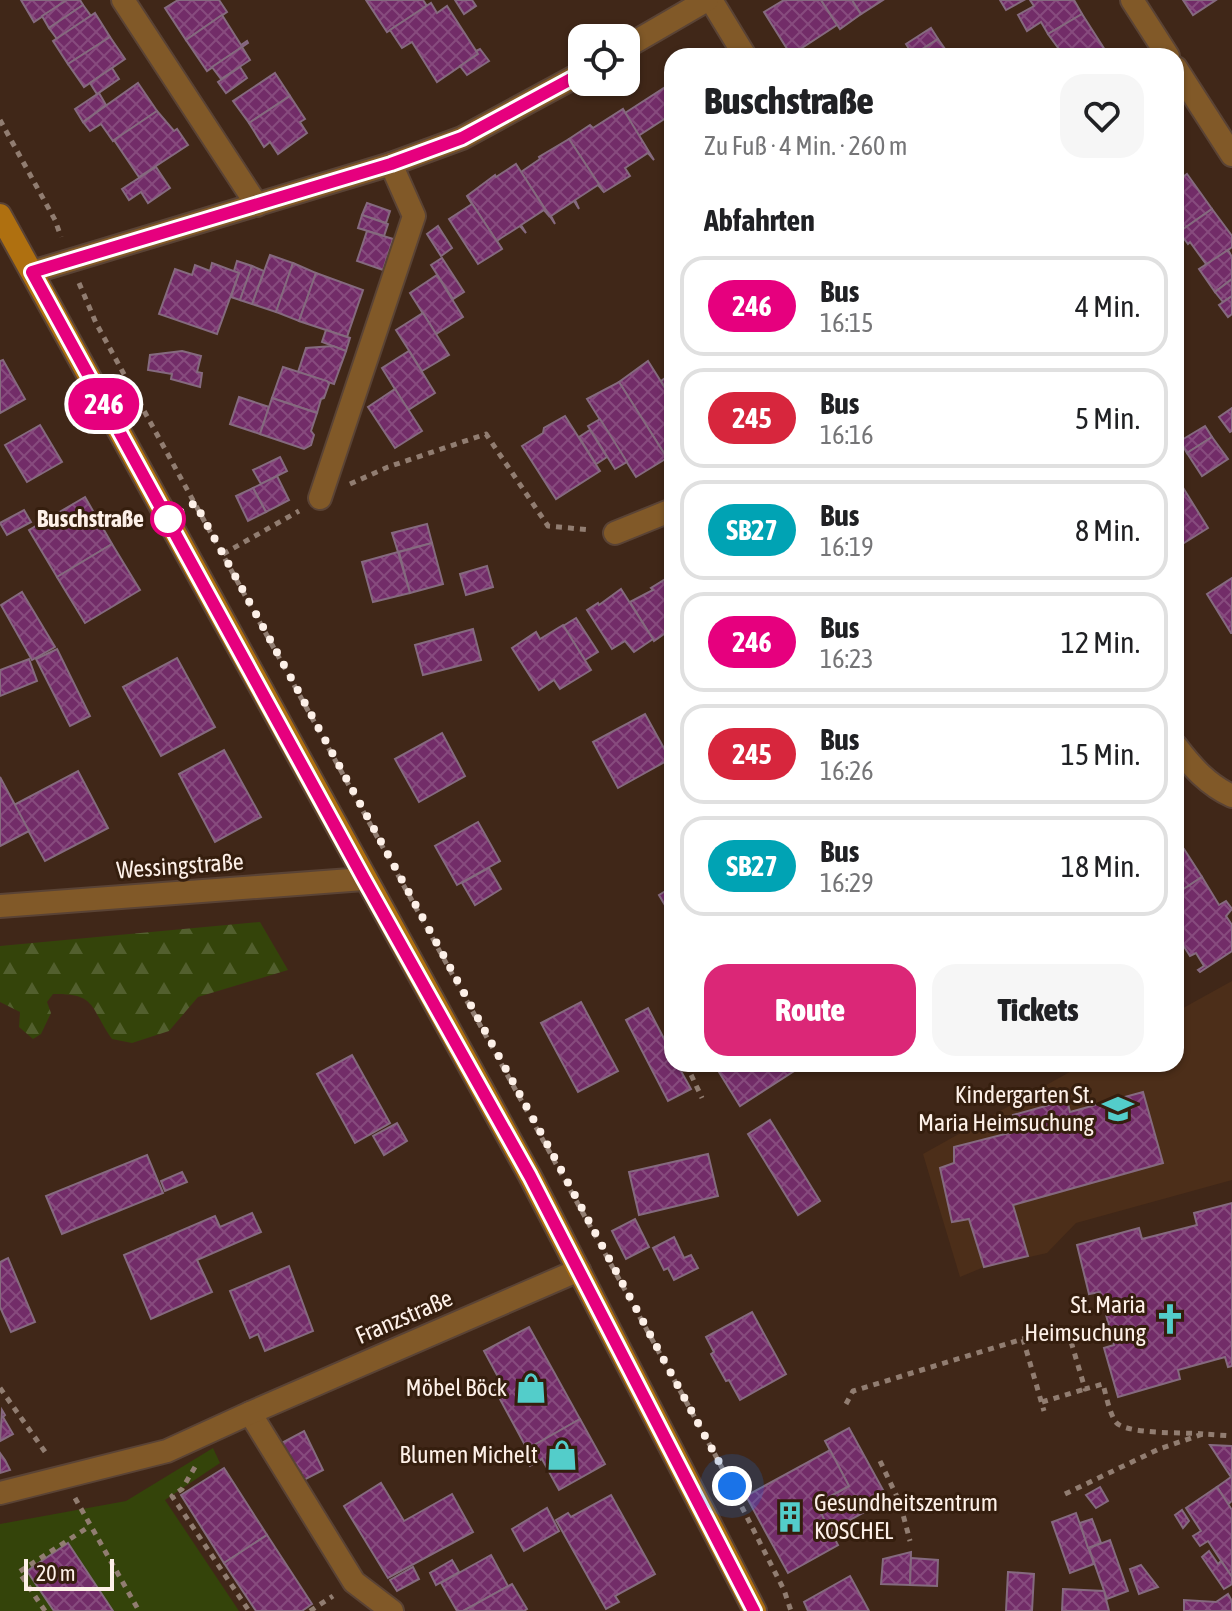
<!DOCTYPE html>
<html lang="de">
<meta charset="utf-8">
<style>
body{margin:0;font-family:"Asap Condensed",sans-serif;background:#f6f6f6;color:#202124;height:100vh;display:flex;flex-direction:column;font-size:30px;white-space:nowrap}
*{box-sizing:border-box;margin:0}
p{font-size:26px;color:#757577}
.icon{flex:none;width:44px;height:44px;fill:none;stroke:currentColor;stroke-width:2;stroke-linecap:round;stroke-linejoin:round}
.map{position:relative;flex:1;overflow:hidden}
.details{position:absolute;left:664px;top:48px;width:520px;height:1024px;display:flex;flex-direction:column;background:#fff;border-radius:24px;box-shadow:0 2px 6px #0004}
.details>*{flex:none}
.badge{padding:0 16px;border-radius:26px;font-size:28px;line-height:52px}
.controls{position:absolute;left:568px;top:24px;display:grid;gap:16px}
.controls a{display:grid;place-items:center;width:72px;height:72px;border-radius:16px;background:#fff;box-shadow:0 2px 6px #0004;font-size:40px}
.scale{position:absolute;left:24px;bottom:20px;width:90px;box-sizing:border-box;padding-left:8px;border:4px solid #fdf0e8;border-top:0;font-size:22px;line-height:28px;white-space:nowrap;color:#fdf0e8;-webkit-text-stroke:6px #351e0e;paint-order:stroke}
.you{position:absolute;width:40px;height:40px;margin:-20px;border:6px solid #fff;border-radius:50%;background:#1a73e8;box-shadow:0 0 0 12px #1a73e833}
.map>.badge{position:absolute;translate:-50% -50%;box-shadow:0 0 0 4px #fff}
h2{padding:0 40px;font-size:30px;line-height:72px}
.round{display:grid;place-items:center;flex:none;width:84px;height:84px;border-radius:24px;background:#f6f6f6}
.headline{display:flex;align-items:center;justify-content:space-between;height:136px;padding:0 40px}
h1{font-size:38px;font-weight:800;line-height:60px}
.primary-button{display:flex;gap:16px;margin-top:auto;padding:16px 40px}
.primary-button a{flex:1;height:92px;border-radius:24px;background:#db2777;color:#fff;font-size:32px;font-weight:800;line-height:92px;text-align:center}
.primary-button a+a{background:#f6f6f6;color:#202124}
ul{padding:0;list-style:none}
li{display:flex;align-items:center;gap:24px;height:100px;margin:0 16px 12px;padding:0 24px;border:4px solid #e0e0e0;border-radius:24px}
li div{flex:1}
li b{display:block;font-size:30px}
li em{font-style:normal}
li .badge{min-width:88px;font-weight:700;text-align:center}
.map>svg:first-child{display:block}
</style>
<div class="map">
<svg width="1232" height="1611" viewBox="0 0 1232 1611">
<defs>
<pattern id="forest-firs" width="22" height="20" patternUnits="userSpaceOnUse" patternTransform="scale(2)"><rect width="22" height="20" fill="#34440a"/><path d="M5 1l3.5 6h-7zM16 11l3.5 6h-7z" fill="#525f2e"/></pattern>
<pattern id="building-cross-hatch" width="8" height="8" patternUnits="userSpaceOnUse" patternTransform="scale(2)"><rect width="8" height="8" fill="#722c68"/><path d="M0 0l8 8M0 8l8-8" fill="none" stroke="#874b7e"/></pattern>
</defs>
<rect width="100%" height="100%" fill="#402718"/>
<polygon fill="#4c2e19" points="1232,981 1232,1180 1076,1223 1047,1253 984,1267 960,1277 923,1154 1084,1064 1176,1064 1176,1012"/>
<polygon fill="#34440a" points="213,1448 220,1463 165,1500 239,1611 0,1611 0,1524 126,1501"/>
<path fill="url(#forest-firs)" d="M260 922 288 970 198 997 169 1031 132 1043 112 1039C90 1008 97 993 53 994L47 1002 51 1013 41 1034 33 1039 19 1027 20 1012 0 1002V946Z"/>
<g fill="url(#building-cross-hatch)" stroke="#856a7f" stroke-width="2">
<polygon points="21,0 67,0 34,22"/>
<polygon points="67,0 80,0 83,5 49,28 42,16"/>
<polygon points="178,0 219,0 227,12 186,40 165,8"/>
<polygon points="366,0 423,0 427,6 387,32"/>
<polygon points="455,0 472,0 476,6 464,14"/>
<polygon points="784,0 821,0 837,25 791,55 764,12"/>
<polygon points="821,0 852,0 861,14 840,29"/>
<polygon points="852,0 883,0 861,14"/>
<polygon points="1000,0 1024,0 1006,10"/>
<polygon points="1030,0 1074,0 1082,14 1048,34 1041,22 1027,31 1018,15 1034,6"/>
<polygon points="1183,0 1216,0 1193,15"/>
<polygon points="431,3 437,13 447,6 478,54 437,82 412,42 402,48 390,30"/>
<polygon points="83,5 91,16 57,39 49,28"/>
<polygon points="95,13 110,37 68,64 53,41"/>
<polygon points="1082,14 1105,50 1095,56 1064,56 1048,34"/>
<polygon points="222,15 241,45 247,41 248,43 207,71 186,40"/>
<polygon points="931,28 938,39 913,55 906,44"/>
<polygon points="110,37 125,59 84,87 68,64"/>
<polygon points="938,39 950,56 914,56 913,55"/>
<polygon points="242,47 250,60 221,79 212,67"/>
<polygon points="480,49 489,61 467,75 460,66 478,54 476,51"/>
<polygon points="240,67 247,78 226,93 218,82"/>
<polygon points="112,68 119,79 97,94 90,83"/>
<polygon points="275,73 290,96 249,123 233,101"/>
<polygon points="138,83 157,111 113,141 101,124 90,131 83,122"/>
<polygon points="667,86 672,95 672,114 638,136 625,113"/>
<polygon points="99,93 106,105 83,122 75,109"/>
<polygon points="290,96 305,119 300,122 307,133 278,154 270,142 264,147 249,123"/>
<polygon points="623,109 654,160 648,153 625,168 630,176 604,192 569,139 590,125 593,128"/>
<polygon points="157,111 174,131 177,129 188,145 139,177 114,140"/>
<polygon points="569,139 604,192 598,185 575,200 579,209 574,201 551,216 555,224 521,172 540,159 539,157"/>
<polygon points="516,164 550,217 544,210 521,225 526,233 520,226 501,238 497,241 502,249 467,196 495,175 496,177"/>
<polygon points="156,167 170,188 148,203 141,192 129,200 122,189"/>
<polygon points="1187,174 1212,209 1179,232 1176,228 1176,182"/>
<polygon points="467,196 502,249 478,264 449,219 472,204"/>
<polygon points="367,203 390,211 386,223 362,215"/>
<polygon points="1212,209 1232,236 1232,247 1205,267 1206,264 1190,242 1188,244 1179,232"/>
<polygon points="362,215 388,224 384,236 358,228"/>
<polygon points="438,226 452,248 441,256 427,234"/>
<polygon points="367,231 393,239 383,270 357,261"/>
<polygon points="1228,250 1232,257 1232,279 1215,292 1199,269"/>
<polygon points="270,255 293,263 276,312 252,304"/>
<polygon points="442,258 464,292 453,299 431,265"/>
<polygon points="237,261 252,266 240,300 231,297 239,273 234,271"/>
<polygon points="212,263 239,273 217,334 159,314 175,269 192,275 195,265 210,271"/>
<polygon points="293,263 316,273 299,321 276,312"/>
<polygon points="252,266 264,271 252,304 240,300"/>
<polygon points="316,273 363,290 347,337 299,321"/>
<polygon points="437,275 463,317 436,334 410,293"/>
<polygon points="1232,279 1232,296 1223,302 1215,292"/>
<polygon points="1232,296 1232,314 1228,317 1219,305"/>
<polygon points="423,313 449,355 422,371 396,330"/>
<polygon points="326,330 350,338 346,351 322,342"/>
<polygon points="333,346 346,351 334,384 298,372 306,348"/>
<polygon points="182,351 201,356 197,372 202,373 200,387 171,379 172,374 148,370 150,355"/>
<polygon points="409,351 435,393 408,410 382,368"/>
<polygon points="3,360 25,399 0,413 0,361"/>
<polygon points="648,361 672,399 672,455 667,458 619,382"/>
<polygon points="283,367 327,381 329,384 324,398 321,399 317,413 272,398"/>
<polygon points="672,373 672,399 661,381"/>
<polygon points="619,382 667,458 636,477 587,399"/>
<polygon points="395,389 422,431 395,448 368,407"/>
<polygon points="239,397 269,407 260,434 230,424"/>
<polygon points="272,398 317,413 311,431 314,435 311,445 304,449 260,434"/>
<polygon points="1232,408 1232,431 1230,432 1219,417"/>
<polygon points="565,416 600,471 556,499 522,446 543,433 544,428"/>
<polygon points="600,419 627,462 615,469 588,426"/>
<polygon points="40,425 62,462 27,482 5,445"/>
<polygon points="1205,426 1212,437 1187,453 1180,441"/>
<polygon points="590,430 607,457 596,464 579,437"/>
<polygon points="1212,437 1228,459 1202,476 1187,453"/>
<polygon points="280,457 287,471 261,484 253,470"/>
<polygon points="277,476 289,500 266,512 253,488"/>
<polygon points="1182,486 1208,528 1176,548 1176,489"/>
<polygon points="253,488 266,512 248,521 236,496"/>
<polygon points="85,497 112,544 57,577 29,530"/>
<polygon points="24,510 31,522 7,535 0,523"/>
<polygon points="427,524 432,543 398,552 392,533"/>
<polygon points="432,543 443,584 410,593 399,552"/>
<polygon points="112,544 140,590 85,623 57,577"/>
<polygon points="398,552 410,593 373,602 362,562"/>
<polygon points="487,566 493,587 466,595 460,574"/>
<polygon points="1232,578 1232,633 1231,633 1207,594"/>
<polygon points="664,580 672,593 672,639 667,632 654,641 630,602 653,590 651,588"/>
<polygon points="621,589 653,639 634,652 625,641 612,649 587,610 598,603 599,605"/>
<polygon points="22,592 55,647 32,660 1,605"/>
<polygon points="576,618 598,652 585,660 563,626"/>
<polygon points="563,625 591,670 560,689 554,680 539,690 512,648 536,632 540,639"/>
<polygon points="473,629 481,660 423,675 415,645"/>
<polygon points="57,649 90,716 70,726 36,659"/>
<polygon points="177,658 215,727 161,756 123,687"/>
<polygon points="29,659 37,681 0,696 0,670"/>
<polygon points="645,714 670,759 618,788 593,742"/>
<polygon points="442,733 465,776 419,802 395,759"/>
<polygon points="224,750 261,817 215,842 179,774"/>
<polygon points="78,771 108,828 45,861 14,805"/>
<polygon points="0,777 29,831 0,846"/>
<polygon points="478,822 500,861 457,885 435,846"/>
<polygon points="1184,849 1202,877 1176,894 1176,854"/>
<polygon points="489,868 501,889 475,905 462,883"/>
<polygon points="1202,877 1219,905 1226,901 1232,909 1226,916 1232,925 1232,951 1200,972 1198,970 1204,966 1196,953 1190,956 1176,934 1176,894"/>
<polygon points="672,887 672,917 659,895"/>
<polygon points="581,1002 618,1071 578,1092 541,1023"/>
<polygon points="648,1008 672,1054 672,1064 677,1064 691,1089 668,1101 626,1020"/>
<polygon points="352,1055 390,1123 355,1143 317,1074"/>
<polygon points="714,1064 805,1064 740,1106"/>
<polygon points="1143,1092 1163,1163 1013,1205 1028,1256 984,1267 969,1219 952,1222 940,1168 954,1163 954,1147 1017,1131 1013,1115 1067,1100 1070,1112"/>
<polygon points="770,1120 820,1201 798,1215 748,1134"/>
<polygon points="397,1123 407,1141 384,1155 373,1136"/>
<polygon points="708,1154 718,1196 639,1215 629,1172"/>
<polygon points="147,1155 163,1193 62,1234 46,1196"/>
<polygon points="182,1172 187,1182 165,1191 161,1181"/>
<polygon points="1232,1203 1232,1366 1228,1367 1225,1357 1178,1370 1180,1379 1118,1397 1104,1348 1114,1345 1100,1292 1089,1294 1077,1245 1139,1228 1142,1239 1197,1225 1194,1213"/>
<polygon points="252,1213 261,1232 197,1260 212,1292 151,1319 124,1255 215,1216 220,1227"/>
<polygon points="635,1219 649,1247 626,1259 612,1231"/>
<polygon points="674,1237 684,1258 691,1255 698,1268 674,1280 668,1268 664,1270 653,1248"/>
<polygon points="8,1258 35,1322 11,1332 0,1307 0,1262"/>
<polygon points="289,1266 313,1331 265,1351 258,1334 250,1338 230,1291"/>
<polygon points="752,1312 786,1374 740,1400 729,1380 726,1381 711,1354 714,1352 706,1337"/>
<polygon points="529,1327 580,1419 527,1449 495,1390 503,1386 484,1351"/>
<polygon points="2,1410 5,1415 3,1417 13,1434 0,1441"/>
<polygon points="580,1419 605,1464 559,1490 542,1459 530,1466 522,1452"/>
<polygon points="849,1428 888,1499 830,1531 816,1504 849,1486 825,1441"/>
<polygon points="304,1431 323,1470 298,1483 278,1445"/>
<polygon points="1210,1445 1232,1446 1232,1501 1228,1504 1217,1487 1231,1477"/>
<polygon points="830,1450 849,1486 816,1504 838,1545 788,1573 746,1496"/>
<polygon points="0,1453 5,1460 10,1470 0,1473"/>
<polygon points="224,1468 267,1535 224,1563 181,1495"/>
<polygon points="381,1483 404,1521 452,1494 473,1532 388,1578 344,1506"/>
<polygon points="1100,1487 1108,1501 1096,1508 1086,1495"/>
<polygon points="1217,1487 1232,1510 1232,1577 1208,1541 1200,1546 1193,1536 1201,1531 1186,1508"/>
<polygon points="611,1495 655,1574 615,1596 619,1602 606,1609 556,1520 568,1513 571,1517"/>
<polygon points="547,1508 559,1531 524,1551 512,1529"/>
<polygon points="1182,1510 1189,1521 1183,1528 1175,1515"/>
<polygon points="1076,1513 1094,1564 1070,1573 1052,1522"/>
<polygon points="1092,1519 1101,1543 1088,1548 1080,1523"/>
<polygon points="267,1535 312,1604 302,1611 256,1611 224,1563"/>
<polygon points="1110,1540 1128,1591 1107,1599 1089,1548"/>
<polygon points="68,1543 113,1611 54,1611 27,1571"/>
<polygon points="1209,1551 1218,1564 1221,1561 1232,1577 1232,1584 1224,1589 1202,1557"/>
<polygon points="911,1552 910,1585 881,1584 883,1559"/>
<polygon points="491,1555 508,1586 463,1611 457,1611 441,1583"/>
<polygon points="911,1558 938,1560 937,1586 910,1585"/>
<polygon points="452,1560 459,1572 436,1585 430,1573"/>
<polygon points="1141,1565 1158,1587 1139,1594 1130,1569"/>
<polygon points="413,1567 419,1579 397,1591 390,1580"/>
<polygon points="1008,1572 1034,1574 1032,1611 1006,1611"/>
<polygon points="850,1576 869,1611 808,1611 804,1602"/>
<polygon points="512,1584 527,1609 524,1611 463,1611"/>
<polygon points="1063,1589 1104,1591 1109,1611 1062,1611"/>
<polygon points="1228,1594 1232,1601 1232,1611 1184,1611 1184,1600 1216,1602"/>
</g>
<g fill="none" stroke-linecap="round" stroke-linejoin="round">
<defs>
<g id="minor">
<polyline points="123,0 257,205"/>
<polyline points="711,0 745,56"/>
<polyline points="1132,0 1168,56"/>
<polyline points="626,47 707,0"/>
<polyline points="1176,68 1232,155"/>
<polyline points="32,272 391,164 462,138 582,73"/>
<polyline points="320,498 414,216 391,164"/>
<polyline points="615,533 672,510"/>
<path d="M1176 746C1192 767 1208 785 1232 796"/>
<polyline points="0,906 364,879"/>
<polyline points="250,1413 354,1582 392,1611"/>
<polyline points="0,1493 167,1451 250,1413 579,1270"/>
</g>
<polyline id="secondary" points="0,215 530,1176 755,1611"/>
</defs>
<use href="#minor" stroke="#5a4335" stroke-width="26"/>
<use href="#secondary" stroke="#5a4335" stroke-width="26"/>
<g stroke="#917d71" stroke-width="5" stroke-dasharray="6 6" stroke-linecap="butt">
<polyline points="0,120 55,220 61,237"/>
<polyline points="79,283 96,323 718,1460 784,1590 791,1611"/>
<polyline points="350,484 388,467 486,434 548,526 591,530"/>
<polyline points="223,554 299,511"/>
<polyline points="686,1064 702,1098"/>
<path d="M1023 1339 1067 1328 1085 1389 1103 1384C1106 1395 1109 1411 1115 1421 1123 1435 1185 1432 1203 1434"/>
<polyline points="0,1388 48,1456"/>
<polyline points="1042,1402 1085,1389"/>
<polyline points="846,1404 853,1391 1023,1339 1044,1411"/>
<polyline points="880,1461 900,1503 910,1541"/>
<polyline points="195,1467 182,1489 172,1496 249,1611"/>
<polyline points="1065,1494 1159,1449 1203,1434 1232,1436"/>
<polyline points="75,1498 139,1611"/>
<polyline points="45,1611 19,1572 90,1526"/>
<polyline points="310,1611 333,1596"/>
</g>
<use href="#minor" stroke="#815928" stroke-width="22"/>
<use href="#secondary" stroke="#af7010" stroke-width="22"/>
</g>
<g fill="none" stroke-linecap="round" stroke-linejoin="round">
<defs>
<polyline id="line" points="582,73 462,138 391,164 32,272 364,879 530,1176 754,1611"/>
</defs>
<use href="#line" stroke="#fff" stroke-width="18"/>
<use href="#line" stroke="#e6007e" stroke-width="12"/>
<polyline stroke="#fdf0e8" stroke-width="8" stroke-dasharray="0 14.4" points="168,519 195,503 558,1164 732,1486"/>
</g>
<defs>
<symbol id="school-bare" viewBox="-9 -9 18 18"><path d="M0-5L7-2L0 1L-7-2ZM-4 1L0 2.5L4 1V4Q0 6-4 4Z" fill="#53cdca" stroke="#351e0e" stroke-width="2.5" paint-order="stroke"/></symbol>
<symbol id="church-bare" viewBox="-9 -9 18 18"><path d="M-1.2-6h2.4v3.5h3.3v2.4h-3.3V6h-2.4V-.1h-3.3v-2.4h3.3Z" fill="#53cdca" stroke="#351e0e" stroke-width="2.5" paint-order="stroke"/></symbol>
<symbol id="shop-bare" viewBox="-9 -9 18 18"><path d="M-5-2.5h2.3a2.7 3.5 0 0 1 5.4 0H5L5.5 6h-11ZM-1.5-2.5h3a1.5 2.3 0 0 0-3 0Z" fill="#53cdca" stroke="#351e0e" stroke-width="2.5" paint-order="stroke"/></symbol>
<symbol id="building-bare" viewBox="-9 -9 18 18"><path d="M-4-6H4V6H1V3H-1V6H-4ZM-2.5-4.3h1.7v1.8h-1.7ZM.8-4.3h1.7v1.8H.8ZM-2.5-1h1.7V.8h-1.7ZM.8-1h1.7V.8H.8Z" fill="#53cdca" stroke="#351e0e" stroke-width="2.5" paint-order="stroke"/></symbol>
</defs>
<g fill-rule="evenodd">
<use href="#school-bare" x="1096" y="1087" width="44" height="44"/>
<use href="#church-bare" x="1148" y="1297" width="44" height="44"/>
<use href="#shop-bare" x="509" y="1366" width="44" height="44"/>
<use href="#shop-bare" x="540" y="1433" width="44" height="44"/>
<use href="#building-bare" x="768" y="1495" width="44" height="44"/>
</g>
<circle fill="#fff" stroke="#e6007e" stroke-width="4" cx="168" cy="519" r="16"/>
<g text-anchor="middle" stroke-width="6" stroke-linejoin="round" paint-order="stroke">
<g font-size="24" font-weight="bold" fill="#fdf0e8" stroke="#351e0e" text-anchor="end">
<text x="144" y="527">Buschstraße</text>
</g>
<g font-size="24" fill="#fdf0e8" stroke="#351e0e">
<text transform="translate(180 866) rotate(-4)" y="8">Wessingstraße</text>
<text transform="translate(404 1317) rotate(-23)" y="8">Franzstraße</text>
</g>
<g font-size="24" fill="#fdf0e8" stroke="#351e0e" text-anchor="end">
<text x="1094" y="1103">Kindergarten St.<tspan x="1094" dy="28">Maria Heimsuchung</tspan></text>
<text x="1146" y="1313">St. Maria<tspan x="1146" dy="28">Heimsuchung</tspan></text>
<text x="507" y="1396">Möbel Böck</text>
<text x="538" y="1463">Blumen Michelt</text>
<text x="814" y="1511" text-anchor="start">Gesundheitszentrum<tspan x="814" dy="28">KOSCHEL</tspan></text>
</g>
</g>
</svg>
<div class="controls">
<a><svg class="icon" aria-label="locate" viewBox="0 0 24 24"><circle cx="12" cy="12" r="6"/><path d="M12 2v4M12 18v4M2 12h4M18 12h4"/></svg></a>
</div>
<div class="scale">20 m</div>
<div class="you" style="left:732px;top:1486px"></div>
<b class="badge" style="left:104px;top:404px;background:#e6007e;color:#fff">246</b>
<section class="details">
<div class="headline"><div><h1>Buschstraße</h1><p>Zu Fuß · 4 Min. · 260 m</p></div><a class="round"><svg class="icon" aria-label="heart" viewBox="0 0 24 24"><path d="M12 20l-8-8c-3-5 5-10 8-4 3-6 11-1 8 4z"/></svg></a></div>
<h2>Abfahrten</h2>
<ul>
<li><span class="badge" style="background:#e6007e;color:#fff">246</span><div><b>Bus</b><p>16:15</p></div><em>4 Min.</em></li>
<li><span class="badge" style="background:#d7263d;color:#fff">245</span><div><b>Bus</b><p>16:16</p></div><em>5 Min.</em></li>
<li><span class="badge" style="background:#00a3b4;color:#fff">SB27</span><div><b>Bus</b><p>16:19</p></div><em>8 Min.</em></li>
<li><span class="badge" style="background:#e6007e;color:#fff">246</span><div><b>Bus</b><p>16:23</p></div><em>12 Min.</em></li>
<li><span class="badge" style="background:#d7263d;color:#fff">245</span><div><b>Bus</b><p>16:26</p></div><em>15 Min.</em></li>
<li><span class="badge" style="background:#00a3b4;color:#fff">SB27</span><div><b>Bus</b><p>16:29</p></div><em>18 Min.</em></li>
</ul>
<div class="primary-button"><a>Route</a><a>Tickets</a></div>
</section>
</div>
